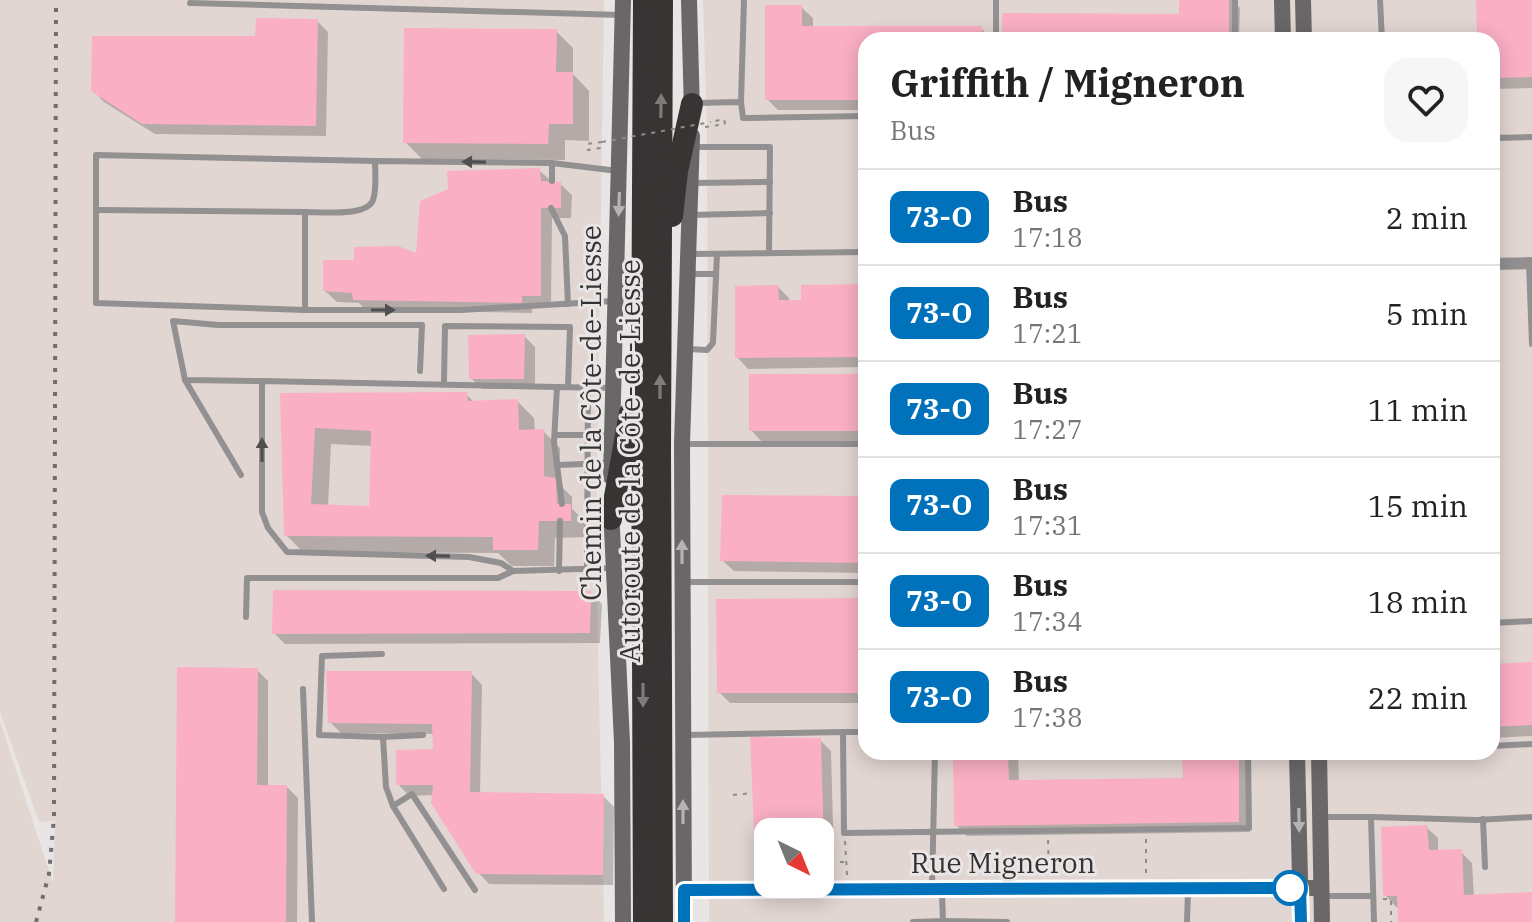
<!DOCTYPE html>
<html lang="fr">
<meta charset="utf-8">
<style>
body{margin:0;font-family:"IBM Plex Serif",serif;background:#f6f6f6;color:#222;height:100vh;display:flex;flex-direction:column;font-size:30px;white-space:nowrap}
*{box-sizing:border-box;margin:0}
p{font-size:26px;color:#767676}
.icon{flex:none;width:44px;height:44px;fill:none;stroke:currentColor;stroke-width:2;stroke-linecap:round;stroke-linejoin:round}
.map{position:relative;flex:1;overflow:hidden}
.sheet{position:absolute;left:858px;top:32px;width:642px;height:728px;display:flex;flex-direction:column;background:#fff;border-radius:24px;box-shadow:0 4px 20px #0003}
.sheet>*{flex:none}
.badge{padding:0 16px;border-radius:12px;font-size:28px;line-height:52px}
.needle{width:52px;rotate:137deg}
.tools{position:absolute;left:754px;top:818px;display:grid;gap:16px}
.tools a{display:grid;place-items:center;width:80px;height:80px;border-radius:16px;background:#fff;box-shadow:0 4px 20px #0003;font-size:40px}
.map>.badge{position:absolute;translate:-50% -50%;box-shadow:0 0 0 4px #fff}
.round{display:grid;place-items:center;flex:none;width:84px;height:84px;border-radius:24px;background:#f6f6f6}
.overview{display:flex;align-items:center;justify-content:space-between;height:136px;padding:0 32px}
h1{font-size:38px;font-weight:700;line-height:60px}
ul{padding:0;list-style:none}
li{display:flex;align-items:center;gap:24px;height:96px;padding:0 32px;border-top:2px solid #e0e0e0}
li div{flex:1}
li b{display:block;font-size:30px}
li em{font-style:normal}
li .badge{min-width:88px;font-weight:700;text-align:center}
.map>svg:first-child{display:block}
</style>
<div class="map">
<svg width="1532" height="922" viewBox="0 0 1532 922">
<rect width="100%" height="100%" fill="#e9e5e4"/>
<g fill="#e2d6d2" fill-rule="evenodd">
<polygon points="0,0 604,0 596,556 604,922 0,922 0,721 53,883 55,821 39,822 0,712"/>
<path d="M703 0H1532V922H709L707 133ZM866 40H1492V752H866ZM768 832H820V884H768Z"/>
</g>
<g fill="#0003" fill-rule="evenodd">
<polygon points="1181,0 1232,0 1240,8 1239,40 1004,40 1181,16"/>
<polygon points="1478,0 1532,0 1532,88 1492,89 1492,40 1479,40"/>
<polygon points="801,7 813,18 813,28 981,28 992,40 866,40 866,110 778,110 767,99"/>
<polygon points="317,21 328,32 326,136 155,134 104,102 93,90"/>
<polygon points="556,31 573,48 573,74 589,91 589,141 565,140 565,160 422,159 405,142"/>
<polygon points="539,170 551,181 560,184 572,195 571,218 552,218 551,306 532,307 532,313 366,310 359,303 337,302 325,291 356,262 418,255"/>
<polygon points="864,286 866,367 748,369 737,357 778,287 789,298 789,302 803,302"/>
<polygon points="524,336 535,347 535,389 482,389 471,378"/>
<polygon points="866,376 866,441 762,442 751,430"/>
<path d="M466 394 475 403 517 401 534 418 535 431H543L560 448V485L572 497V509L587 523V537L555 538 554 566H512L498 553 303 552 286 535 282 395ZM331 444 373 446 371 508 328 507Z"/>
<polygon points="866,460 866,573 734,571 722,560 860,498"/>
<polygon points="590,593 602,604 600,643 285,644 274,633"/>
<polygon points="866,600 866,703 730,703 719,692"/>
<polygon points="1532,664 1532,736 1492,738 1492,666"/>
<polygon points="257,670 268,681 268,787 287,787 298,798 297,922 177,922"/>
<polygon points="471,673 482,685 480,794 603,796 614,807 613,885 489,884 478,872 434,795 409,796 398,784 435,751 434,734 341,733 330,722"/>
<polygon points="820,740 831,751 834,860 820,860 820,832 768,832 768,863 757,852"/>
<polygon points="955,752 1014,752 1018,756 1019,782 1185,780 1184,752 1247,752 1249,754 1250,832 967,836 956,825"/>
<polygon points="1426,827 1438,838 1438,852 1461,852 1472,863 1474,897 1532,894 1532,922 1400,922 1400,907 1396,907 1385,895"/>
</g>
<g fill="#faafc5" fill-rule="evenodd">
<polygon points="1179,0 1229,0 1229,40 1002,40 1002,13 1179,14"/>
<polygon points="1476,0 1532,0 1532,77 1492,78 1492,40 1477,40"/>
<polygon points="765,5 802,5 802,26 982,26 982,40 866,40 866,100 765,100"/>
<polygon points="256,18 318,19 316,126 142,124 91,91 92,36 255,36"/>
<polygon points="404,28 557,29 556,72 573,72 573,124 549,124 548,144 403,143"/>
<polygon points="540,168 541,181 561,182 561,208 541,208 541,296 522,296 522,303 353,300 352,293 323,291 323,260 354,260 354,247 398,246 416,253 420,201 448,189 447,171"/>
<polygon points="865,284 866,357 735,358 735,286 778,285 779,300 801,300 801,285"/>
<polygon points="525,334 524,379 469,379 468,335"/>
<rect x="749" y="374" width="117" height="57"/>
<path d="M467 392 468 401 518 399 519 430 544 429V476L556 478 557 504H571V521H539L538 550H493V537L284 536 280 393ZM315 428 371 431 369 506 311 504Z"/>
<polygon points="858,458 866,459 866,563 720,561 722,495 858,496"/>
<polygon points="273,590 591,591 590,633 272,634"/>
<polygon points="866,598 866,693 717,693 716,599"/>
<polygon points="1532,662 1532,725 1492,727 1492,664"/>
<polygon points="177,667 258,668 257,785 287,785 286,922 175,922"/>
<polygon points="326,671 472,671 470,792 604,794 603,875 476,874 431,803 433,785 396,785 396,750 433,749 432,724 328,723"/>
<polygon points="750,737 821,738 824,849 820,849 820,832 768,832 768,852 755,853"/>
<polygon points="953,752 1008,752 1009,780 1183,778 1182,752 1239,752 1239,822 954,826"/>
<polygon points="1427,825 1429,850 1462,849 1464,895 1532,892 1532,922 1398,922 1397,896 1383,896 1381,827"/>
</g>
<g fill="none" stroke-linecap="round" stroke-linejoin="round">
<g stroke="#8e8b8a" stroke-width="2" stroke-dasharray="4 6" stroke-linecap="butt">
<polyline points="705,127 725,124 724,119 711,122"/>
<polyline points="602,142 587,144 588,150 606,147"/>
<polyline points="733,795 752,793"/>
<polyline points="1146,839 1146,873"/>
<polyline points="1048,840 1049,873"/>
<polyline points="845,841 847,875"/>
<polyline points="820,862 845,862"/>
<polyline points="1383,899 1391,899 1391,922"/>
</g>
<g stroke="#929090" stroke-width="6">
<polyline points="996,0 996,40"/>
<polyline points="1235,0 1235,40"/>
<polyline points="1380,0 1382,40"/>
<polyline points="190,3 622,15"/>
<polyline points="741,102 744,0"/>
<polyline points="695,103 741,102 743,118 866,116"/>
<polyline points="1492,138 1532,137"/>
<polyline points="692,147 770,147 769,253"/>
<polyline points="375,161 96,155 96,303 305,310 461,310 613,301"/>
<polyline points="552,163 552,181"/>
<polyline points="693,183 770,182"/>
<polyline points="551,208 565,236 568,304"/>
<polyline points="96,210 305,212"/>
<polyline points="690,215 770,213"/>
<polyline points="690,254 866,252"/>
<polyline points="1529,263 1532,344"/>
<polyline points="688,274 716,274"/>
<path d="M305 310V212C321 212 367 217 373 200 377 189 375 172 375 161L552 163 618 171"/>
<polyline points="689,349 707,350 713,343 717,254"/>
<polyline points="185,380 241,475"/>
<polyline points="262,381 185,380 173,321 218,325 422,325 420,371"/>
<polyline points="444,382 445,326 570,327 568,387"/>
<polyline points="555,435 611,435"/>
<polyline points="686,444 866,444"/>
<polyline points="557,465 610,463"/>
<polyline points="562,504 554,442 557,387 611,388"/>
<polyline points="587,568 588,388"/>
<polyline points="513,571 501,563 469,557 287,552 268,528 262,512 262,381 557,387"/>
<polyline points="559,571 560,521"/>
<polyline points="685,582 866,582"/>
<polyline points="246,617 247,578 498,578 513,571 611,568"/>
<polyline points="1492,623 1532,621"/>
<polyline points="382,654 322,656 319,735 383,737 386,787 393,806"/>
<polyline points="303,689 312,922"/>
<polyline points="843,732 866,732"/>
<polyline points="685,735 843,732 844,833 1249,828 1248,752"/>
<polyline points="383,737 423,735"/>
<polyline points="1492,746 1532,744"/>
<polyline points="1320,817 1371,817 1374,922"/>
<polyline points="1371,817 1477,820 1532,817"/>
<polyline points="1483,819 1485,867"/>
<polyline points="932,888 935,752"/>
<polyline points="444,889 393,806 412,794 475,890"/>
<polyline points="1325,896 1373,896"/>
<polyline points="943,921 1007,922"/>
<polyline points="913,922 943,921 942,893"/>
<polyline points="1187,922 1188,890"/>
</g>
<polyline stroke="#929090" stroke-width="12" points="1492,264 1532,263"/>
<g stroke="#6a6768" stroke-width="16">
<polyline points="689,0 692,113"/>
<polyline points="1282,0 1283,40"/>
<polyline points="1303,0 1304,40"/>
<polyline points="611,477 623,0"/>
<polyline points="611,508 622,742 623,922"/>
<polyline points="1297,752 1301,922"/>
<polyline points="1319,752 1322,922"/>
<polyline points="684,890 1321,888"/>
<polyline points="684,922 682,444 692,136"/>
</g>
<g stroke="#373434" stroke-width="22">
<polyline points="662,0 660,450 662,922"/>
<polyline points="672,216 677,171 692,104"/>
<polyline points="611,519 630,413"/>
<polyline points="644,922 642,386 644,0"/>
</g>
<polyline stroke="#716f6e" stroke-width="4" stroke-dasharray="4 8" stroke-linecap="butt" points="36,922 49,874 54,817 56,0"/>
<polyline stroke="#8e8b8a" stroke-width="2" stroke-dasharray="4 6" stroke-linecap="butt" points="602,142 711,122"/>
</g>
<defs><path id="oneway-solid" d="M-6-.8H1V-3.2L6.5 0L1 3.2V.8H-6Z" transform="scale(2)"/></defs>
<g fill="#7e7b7a">
<use href="#oneway-solid" transform="translate(661 106) rotate(-89)"/>
<use href="#oneway-solid" transform="translate(660 387) rotate(-90)"/>
<use href="#oneway-solid" transform="translate(643 695) rotate(90)"/>
</g>
<g fill="#504e4e">
<use href="#oneway-solid" transform="translate(474 162) rotate(-179)"/>
<use href="#oneway-solid" transform="translate(383 310)"/>
<use href="#oneway-solid" transform="translate(262 450) rotate(-90)"/>
<use href="#oneway-solid" transform="translate(438 556) rotate(-179)"/>
</g>
<g fill="#b6b3b2">
<use href="#oneway-solid" transform="translate(619 204) rotate(92)"/>
<use href="#oneway-solid" transform="translate(682 552) rotate(-90)"/>
<use href="#oneway-solid" transform="translate(683 812) rotate(-90)"/>
<use href="#oneway-solid" transform="translate(1299 820) rotate(89)"/>
</g>
<g fill="none" stroke-linecap="round" stroke-linejoin="round">
<defs>
<polyline id="line" points="684,922 684,890 1268,888 1300,888 1301,922"/>
</defs>
<use href="#line" stroke="#fff" stroke-width="18"/>
<use href="#line" stroke="#0072bc" stroke-width="12"/>
</g>
<circle fill="#fff" stroke="#0072bc" stroke-width="4" cx="1290" cy="888" r="16"/>
<g text-anchor="middle" stroke-width="6" stroke-linejoin="round" paint-order="stroke">
<g font-size="28" fill="#343232" stroke="#e9e5e4">
<text transform="translate(591 413) rotate(-90)" y="10">Chemin de la Côte-de-Liesse</text>
<text transform="translate(630 461) rotate(-90)" y="10">Autoroute de la Côte-de-Liesse</text>
<text x="1003" y="873">Rue Migneron</text>
</g>
</g>
</svg>
<div class="tools">
<a><svg class="needle" viewBox="-14 -14 28 28"><path d="M0-13l5 13h-10z" fill="#e53935"/><path d="M0 13l5-13h-10z" fill="#767676"/></svg></a>
</div>
<section class="sheet">
<div class="overview"><div><h1>Griffith / Migneron</h1><p>Bus</p></div><a class="round"><svg class="icon" aria-label="heart" viewBox="0 0 24 24"><path d="M12 20l-8-8c-3-5 5-10 8-4 3-6 11-1 8 4z"/></svg></a></div>
<ul>
<li><span class="badge" style="background:#0072bc;color:#fff">73-O</span><div><b>Bus</b><p>17:18</p></div><em>2 min</em></li>
<li><span class="badge" style="background:#0072bc;color:#fff">73-O</span><div><b>Bus</b><p>17:21</p></div><em>5 min</em></li>
<li><span class="badge" style="background:#0072bc;color:#fff">73-O</span><div><b>Bus</b><p>17:27</p></div><em>11 min</em></li>
<li><span class="badge" style="background:#0072bc;color:#fff">73-O</span><div><b>Bus</b><p>17:31</p></div><em>15 min</em></li>
<li><span class="badge" style="background:#0072bc;color:#fff">73-O</span><div><b>Bus</b><p>17:34</p></div><em>18 min</em></li>
<li><span class="badge" style="background:#0072bc;color:#fff">73-O</span><div><b>Bus</b><p>17:38</p></div><em>22 min</em></li>
</ul>
</section>
</div>
